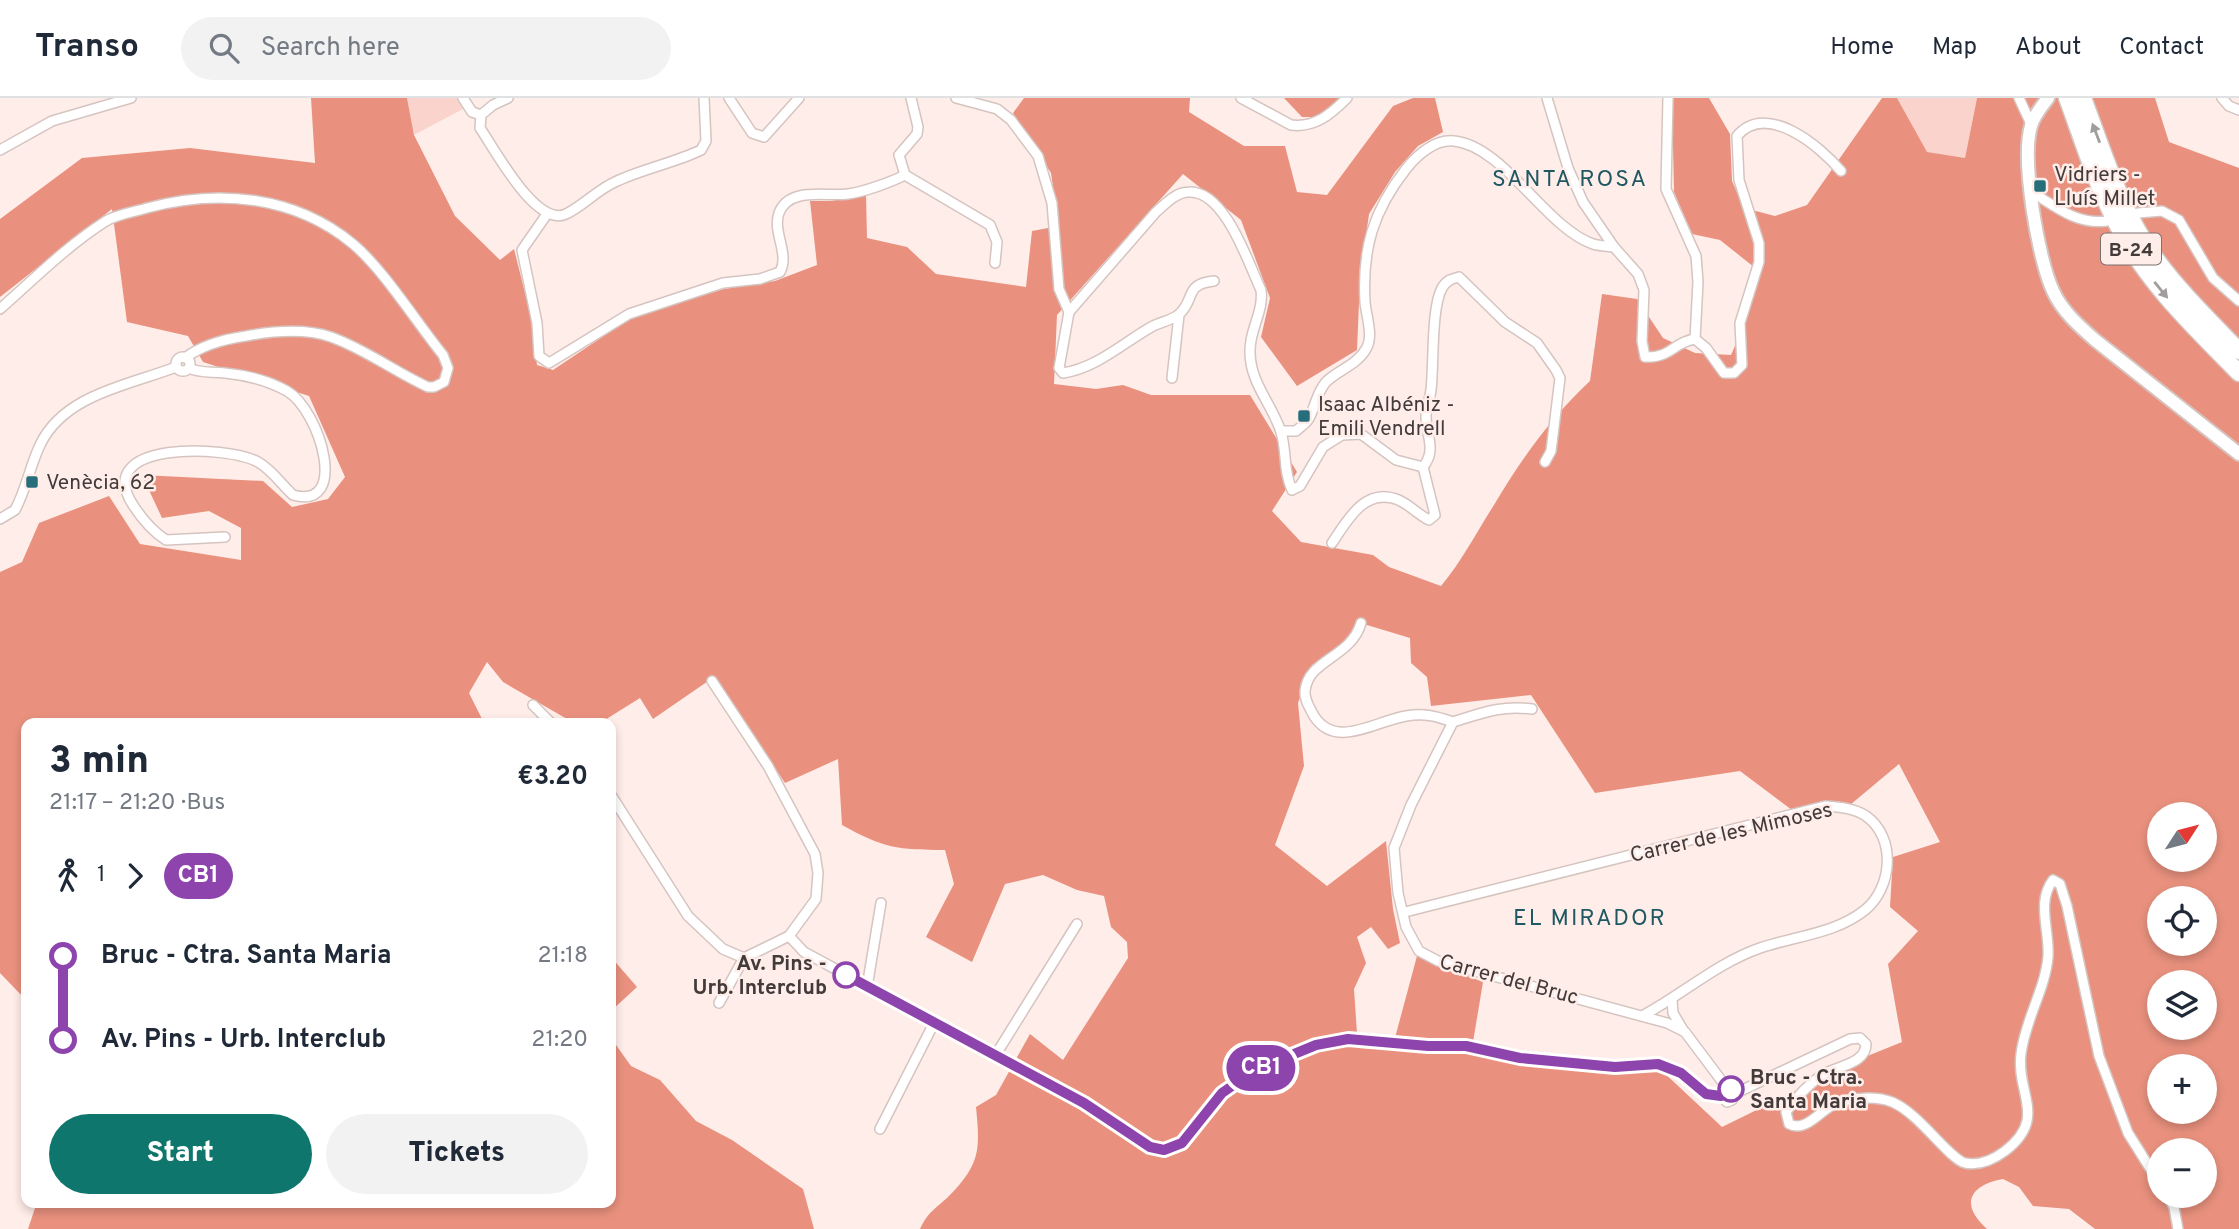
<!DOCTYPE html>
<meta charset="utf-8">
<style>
body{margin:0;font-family:Overpass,sans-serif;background:#f2f2f3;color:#1f2937;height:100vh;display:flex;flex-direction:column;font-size:26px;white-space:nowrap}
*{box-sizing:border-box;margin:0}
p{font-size:23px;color:#747a83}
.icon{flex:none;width:38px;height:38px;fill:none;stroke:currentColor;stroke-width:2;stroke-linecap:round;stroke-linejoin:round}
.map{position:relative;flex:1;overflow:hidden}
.sheet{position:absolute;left:21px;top:620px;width:595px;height:490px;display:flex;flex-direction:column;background:#fff;border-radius:14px;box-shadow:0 4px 10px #0003}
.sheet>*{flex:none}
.badge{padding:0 14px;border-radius:23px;font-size:24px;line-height:46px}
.needle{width:46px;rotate:54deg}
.buttons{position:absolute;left:2147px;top:704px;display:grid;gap:14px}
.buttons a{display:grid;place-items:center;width:70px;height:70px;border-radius:50%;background:#fff;box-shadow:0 4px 10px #0003;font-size:35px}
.map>.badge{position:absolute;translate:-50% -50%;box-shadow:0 0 0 4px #fff}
.legs{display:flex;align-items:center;gap:10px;height:77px;padding:0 28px;font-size:23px}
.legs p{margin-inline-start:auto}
.overview{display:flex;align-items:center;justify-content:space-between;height:119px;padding:0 28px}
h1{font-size:38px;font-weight:800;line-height:52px}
.primary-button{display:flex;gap:14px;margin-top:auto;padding:14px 28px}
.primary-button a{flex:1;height:80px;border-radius:42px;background:#0f766e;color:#fff;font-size:28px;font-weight:800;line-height:80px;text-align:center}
.primary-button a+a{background:#f2f2f3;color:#1f2937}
ul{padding:0 28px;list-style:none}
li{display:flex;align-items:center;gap:24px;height:84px;font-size:26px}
li i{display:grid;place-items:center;width:10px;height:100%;margin:0 9px;background:currentColor}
li i::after{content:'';width:18px;height:18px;margin:-9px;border:5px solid;border-radius:50%;background:#fff}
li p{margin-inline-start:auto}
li:first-child i{background:linear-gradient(#0000 50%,currentColor 0)}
li:last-child i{background:linear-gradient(currentColor 50%,#0000 0)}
header{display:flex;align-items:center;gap:42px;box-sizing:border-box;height:98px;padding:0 35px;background:#fff;border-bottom:2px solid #e0e1e3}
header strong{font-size:33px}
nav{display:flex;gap:38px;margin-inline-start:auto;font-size:24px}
.search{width:490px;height:63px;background:#f2f2f3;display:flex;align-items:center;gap:18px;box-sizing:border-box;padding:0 24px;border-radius:38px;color:#747a83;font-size:26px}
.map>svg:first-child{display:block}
</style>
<header>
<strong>Transo</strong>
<div class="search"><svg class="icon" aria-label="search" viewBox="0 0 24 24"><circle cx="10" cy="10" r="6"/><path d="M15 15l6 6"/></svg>Search here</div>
<nav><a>Home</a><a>Map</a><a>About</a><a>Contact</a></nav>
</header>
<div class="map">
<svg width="2239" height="1131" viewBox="0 0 2239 1131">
<rect width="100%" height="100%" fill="#ffede9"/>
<g fill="#fad4cc">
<polygon points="407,0 457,0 463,11 414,37"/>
<polygon points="1897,0 1977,0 1965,60 1927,55"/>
</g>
<g fill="#e9917e" fill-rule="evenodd">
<path d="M311 0H407L414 37 455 118 500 162 514 151 530 215 537 267 553 272 632 219 724 191 775 183 817 167 810 103H831L866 97 867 140 907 149 936 176 1026 189 1032 133 1059 128 1051 75 1013 15 1024 0H1190L1189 14 1244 48H1285L1297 94 1327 97 1393 8 1413 0H1435L1443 34 1418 48 1395 74 1369 116 1360 181 1357 252 1297 288 1261 239 1270 200 1241 122 1183 76 1057 217 1054 286 1096 291 1123 287 1151 297H1250L1297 374 1272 413 1301 444 1373 457 1389 469 1441 488C1462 463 1476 435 1494 407 1520 363 1552 318 1590 283L1602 196 1637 201 1663 240 1695 255 1731 257 1746 223 1759 173 1720 142 1692 136 1674 94 1672 0H1709L1730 36 1732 83 1744 110 1775 118 1807 107 1882 0H1897L1927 54 1965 60 1977 0H2155L2169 44 2239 70V1131H2095L2069 1111 2033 1108 2019 1089 2003 1081C1970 1087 1959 1106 1987 1131H920C928 1114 935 1111 948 1099 981 1066 980 1051 976 1009L996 997 1030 936 1063 962 1128 860 1127 844 1111 829 1104 798 1077 792 1043 777 1005 786 972 864 926 839 954 786 945 752C898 752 883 750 842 727L838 661 785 685 714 579 653 621 640 600 600 625H574L503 584 487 564 469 595 484 625H26V902L0 875V474L22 464 39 425 109 398 140 446 241 462V430L209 413 162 420 142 377 263 383 292 409 328 401 345 379 309 298 203 264 188 238 127 224 112 111 0 199V121L82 60 190 50 315 65ZM1367 527 1410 540 1411 565 1427 579 1431 608 1531 597 1595 695 1740 673 1792 712 1838 703 1850 707 1899 666 1940 744 1893 759 1890 809 1918 833 1888 866 1902 944 1865 959 1722 1029 1660 971C1597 975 1533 972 1471 956L1483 884 1417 858 1392 951 1358 950 1354 891 1366 865 1357 839 1371 829 1388 851 1400 845 1393 811 1386 743 1327 788 1275 747 1304 668 1298 605 1312 567ZM2160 716H2205V761H2160ZM2160 800H2205V845H2160ZM2160 884H2205V929H2160ZM2160 968H2205V1013H2160ZM2160 1052H2205V1097H2160Z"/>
<polygon points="1284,0 1341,0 1319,19 1302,19"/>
<polygon points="611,859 637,889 611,913"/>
<polygon points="611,940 631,968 660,982 696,1023 732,1042 803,1091 814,1131 28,1131 37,1104 611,1104"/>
</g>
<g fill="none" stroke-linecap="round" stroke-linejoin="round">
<polyline stroke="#e9917e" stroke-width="2.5" points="2129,0 2145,33 2175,62 2239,88"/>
<defs>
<g id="street">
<polyline points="463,0 472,14 481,17"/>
<path d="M508 0 493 7 481 17 480 30C494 50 536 130 566 116 583 108 597 92 615 84 642 71 674 65 701 52L706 43 704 0"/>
<polyline points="729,0 752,35 764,39 799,0"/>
<polyline points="911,0 918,29 917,36 899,57 905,77 990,127 997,144 995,165"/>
<polyline points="956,0 997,11 1011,22 1038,58 1052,105 1059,191 1069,214"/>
<path d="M1241 0 1291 27C1315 30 1331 16 1347 0"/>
<path d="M1547 0 1568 70 1583 104 1614 149 1638 176 1644 192 1642 243 1645 259C1672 260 1673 244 1695 241"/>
<polyline points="1668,0 1666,91 1696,158 1698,184 1695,241"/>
<polyline points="2019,0 2031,26"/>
<polyline points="2222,0 2229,8 2239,12"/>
<polyline points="0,52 52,23 131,0"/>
<path d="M2032 94C2056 109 2077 127 2107 123"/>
<polyline points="2138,115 2162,113 2179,122 2213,180 2239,203"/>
<path d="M547 116 522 152 537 225 539 258 549 265 629 216 723 185 760 181 780 174C790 156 772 134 779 115 789 88 827 99 848 96 864 94 891 84 905 77"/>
<path d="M1214 183C1183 186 1196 203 1178 217 1172 222 1161 224 1153 228 1124 244 1097 270 1063 275L1059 270 1069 214 1156 114C1165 106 1176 94 1189 94 1225 92 1249 167 1261 192 1264 214 1249 232 1250 254 1250 285 1272 306 1281 334 1287 354 1283 373 1292 392L1300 388 1323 349 1342 337 1361 336 1396 362 1423 369C1437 352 1426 338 1426 318 1426 309 1430 301 1431 292 1434 267 1431 210 1442 190 1447 182 1451 181 1459 179L1505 224 1537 245 1556 272 1560 280 1555 321 1551 353 1545 364"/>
<path d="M0 211C34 181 68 147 106 123 118 116 134 114 147 110 217 91 294 97 353 146 384 172 416 224 443 257L448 270 444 284 434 289H428C395 274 365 251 331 239 304 230 273 233 246 238 225 241 202 247 185 260"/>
<path d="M1695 241 1706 250 1724 275H1734L1742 267 1740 225 1759 164V145L1739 82 1737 38C1766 3 1820 48 1841 73"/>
<circle cx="183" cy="266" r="7"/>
<path d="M189 270C201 276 212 273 225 275 246 277 269 283 287 293 320 312 350 413 293 397 282 387 271 371 258 364 227 347 91 342 133 407 142 421 152 433 166 442L225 439"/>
<polyline points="1172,280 1179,217"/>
<path d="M1281 333H1296C1299 330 1305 326 1308 322 1315 311 1316 295 1326 284 1338 272 1357 267 1366 251 1374 238 1366 218 1365 204 1362 151 1373 113 1406 71 1417 57 1435 41 1454 43 1504 48 1546 130 1593 146 1599 148 1607 148 1614 149"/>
<path d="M0 421 15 412C26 392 30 368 40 347 64 296 130 287 176 269"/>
<path d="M1332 445C1347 423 1364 390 1396 401 1408 405 1417 416 1429 422L1435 417 1423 369"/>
<path d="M1361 525C1351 560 1308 561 1305 593 1304 602 1310 610 1314 618 1336 652 1375 623 1406 618 1424 615 1436 618 1453 624"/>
<polyline points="533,607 551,625"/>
<path d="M1532 611C1501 607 1482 615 1453 624L1411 707 1394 750 1398 795 1406 829 1419 853 1438 863 1667 925 1685 934 1727 990"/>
<polyline points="611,697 688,818 723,851 744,860 789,838 816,801 818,775 815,756 768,668 712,583"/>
<path d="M1405 814 1825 708C1839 709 1854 710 1866 718 1897 740 1892 790 1865 812 1835 836 1795 838 1760 850 1717 865 1683 896 1644 917"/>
<polyline points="789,838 804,854 1084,1005 1150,1049 1164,1052 1182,1045 1222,995 1255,972 1316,947 1348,941 1428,949 1466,948 1520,960 1615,969 1658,966 1681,975 1706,996 1721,998"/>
<polyline points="867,889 881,805"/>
<polyline points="1672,902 1673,915 1683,932"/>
<polyline points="719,905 744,860"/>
<polyline points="995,958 1077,826"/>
<path d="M1734 996 1850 941 1860 940 1866 946C1866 966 1837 968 1822 977 1809 986 1795 1001 1786 1014L1789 1026C1806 1035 1820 1012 1835 1006 1850 999 1877 998 1892 1004 1919 1015 1949 1061 1965 1065 1980 1068 1993 1062 2005 1053 2048 1020 2016 996 2021 956 2025 922 2045 892 2048 859 2050 833 2036 804 2053 782L2060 786 2067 808 2099 958 2128 1035 2160 1086"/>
<polyline points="1721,998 1727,1004 1732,1002 1734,996"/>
<polyline points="880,1031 934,925"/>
<polyline points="2167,1097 2174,1109 2178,1131"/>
</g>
<path id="secondary" d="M2048 0C2042 8 2034 17 2031 28 2021 61 2038 161 2053 193 2062 213 2079 228 2095 242L2239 356"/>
<g id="highway">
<path d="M2067 0C2083 43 2097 89 2119 130 2148 186 2195 230 2239 275"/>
<path d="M2083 0C2103 53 2120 110 2153 157 2178 192 2209 222 2239 253"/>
</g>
</defs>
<use href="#street" stroke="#d5c4c0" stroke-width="12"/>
<use href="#secondary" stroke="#d5c4c0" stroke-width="16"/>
<use href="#highway" stroke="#d5c4c0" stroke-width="19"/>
<use href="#street" stroke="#fff" stroke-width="9"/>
<use href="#secondary" stroke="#fff" stroke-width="12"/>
<use href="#highway" stroke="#fff" stroke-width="16"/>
</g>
<defs><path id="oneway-solid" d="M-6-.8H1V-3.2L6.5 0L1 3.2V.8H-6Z" transform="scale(1.75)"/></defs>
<g fill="#a09d9c">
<use href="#oneway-solid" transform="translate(2096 35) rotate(-111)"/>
<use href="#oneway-solid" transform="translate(2161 192) rotate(51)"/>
</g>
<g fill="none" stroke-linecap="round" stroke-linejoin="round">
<defs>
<polyline id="line-1" points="846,877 1084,1005 1150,1049 1164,1052 1182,1045 1222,995 1255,972 1316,947 1348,941 1428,948 1466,948 1520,960 1615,969 1658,966 1681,975 1706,996 1721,998 1724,991 1731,991"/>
</defs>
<use href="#line-1" stroke="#fff" stroke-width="16"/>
<use href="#line-1" stroke="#8e44ad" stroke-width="10"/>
</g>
<g fill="#276e7b" stroke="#ffede9" stroke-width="2.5">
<rect x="2033" y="81" width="14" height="14" rx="3.5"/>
<rect x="1297" y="311" width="14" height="14" rx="3.5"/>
<rect x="25" y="377" width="14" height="14" rx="3.5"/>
</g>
<g fill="#fff" stroke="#8e44ad" stroke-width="3.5">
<circle cx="846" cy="877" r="12"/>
<circle cx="1731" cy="991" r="12"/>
</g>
<g text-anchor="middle" stroke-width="5" stroke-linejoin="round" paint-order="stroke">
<rect fill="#ffede9" stroke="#7b706e" stroke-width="2" x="2101" y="135.5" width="60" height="31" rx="5"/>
<g font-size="19" font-weight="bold" fill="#423b3a">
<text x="2131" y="158">B-24</text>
</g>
<g font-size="21" fill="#423b3a" stroke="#ffede9" text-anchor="start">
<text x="2054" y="83">Vidriers -<tspan x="2054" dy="24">Lluís Millet</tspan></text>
<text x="1318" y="313">Isaac Albéniz -<tspan x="1318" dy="24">Emili Vendrell</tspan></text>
<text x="46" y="391">Venècia, 62</text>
</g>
<g font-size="21" fill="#423b3a" stroke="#ffede9">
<text transform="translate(1731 734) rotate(-13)" y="7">Carrer de les Mimoses</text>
<text transform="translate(1509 881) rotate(15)" y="7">Carrer del Bruc</text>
</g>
<g font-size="21" font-weight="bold" fill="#423b3a" stroke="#ffede9" text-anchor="end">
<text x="827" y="872">Av. Pins -<tspan x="827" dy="24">Urb. Interclub</tspan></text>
<text x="1750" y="986" text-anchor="start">Bruc - Ctra.<tspan x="1750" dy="24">Santa Maria</tspan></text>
</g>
<g font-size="23" letter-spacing="2" fill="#205862" stroke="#ffede9">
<text x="1570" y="88">SANTA ROSA</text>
<text x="1590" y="827">EL MIRADOR</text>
</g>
</g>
</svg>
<div class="buttons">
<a><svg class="needle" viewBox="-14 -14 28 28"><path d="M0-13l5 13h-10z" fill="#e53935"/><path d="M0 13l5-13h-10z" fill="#747a83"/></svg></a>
<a><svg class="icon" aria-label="locate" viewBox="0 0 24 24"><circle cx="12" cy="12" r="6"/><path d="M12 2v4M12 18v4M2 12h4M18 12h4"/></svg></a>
<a><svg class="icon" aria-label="layers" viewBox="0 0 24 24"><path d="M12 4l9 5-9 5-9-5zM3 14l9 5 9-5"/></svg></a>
<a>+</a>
<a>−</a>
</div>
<b class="badge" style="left:1261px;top:970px;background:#8e44ad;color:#fff">CB1</b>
<section class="sheet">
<div class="overview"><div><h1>3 min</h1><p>21:17 – 21:20 · Bus</p></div><b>€3.20</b></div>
<div class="legs"><svg class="icon" aria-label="walk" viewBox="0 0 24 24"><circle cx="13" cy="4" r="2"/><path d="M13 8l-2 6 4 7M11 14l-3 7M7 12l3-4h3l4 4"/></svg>1<svg class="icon" aria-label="forward" viewBox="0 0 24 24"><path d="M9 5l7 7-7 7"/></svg><b class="badge" style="background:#8e44ad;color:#fff">CB1</b></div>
<ul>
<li><i style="color:#8e44ad"></i><b>Bruc - Ctra. Santa Maria</b><p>21:18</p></li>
<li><i style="color:#8e44ad"></i><b>Av. Pins - Urb. Interclub</b><p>21:20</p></li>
</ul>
<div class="primary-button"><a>Start</a><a>Tickets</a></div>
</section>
</div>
